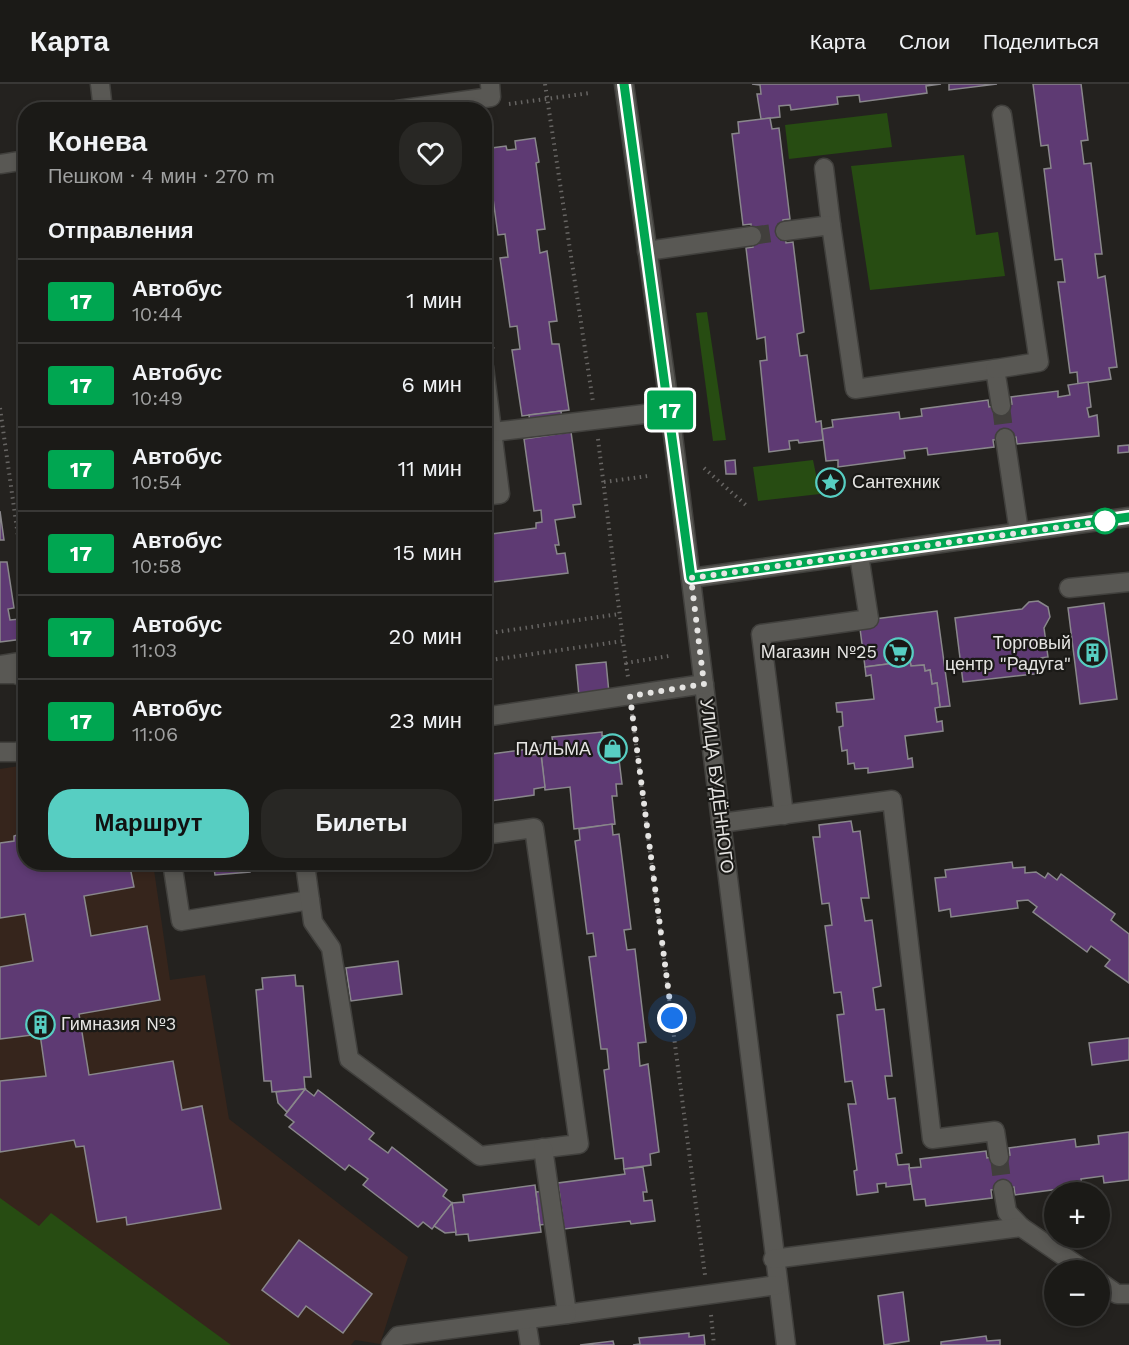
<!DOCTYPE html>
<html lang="ru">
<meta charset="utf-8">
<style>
body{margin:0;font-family:"Work Sans",sans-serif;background:#282724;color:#f1f3f6;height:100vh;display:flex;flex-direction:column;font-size:22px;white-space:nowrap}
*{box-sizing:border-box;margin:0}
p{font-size:20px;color:#a0a1a1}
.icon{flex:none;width:33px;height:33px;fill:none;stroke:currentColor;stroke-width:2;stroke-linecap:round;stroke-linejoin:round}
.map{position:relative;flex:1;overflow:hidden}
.details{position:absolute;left:18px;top:18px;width:474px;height:768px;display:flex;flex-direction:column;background:#1b1a17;border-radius:24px;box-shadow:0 3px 9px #0003,0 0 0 2px #393836}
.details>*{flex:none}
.badge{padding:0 12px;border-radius:4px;font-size:21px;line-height:39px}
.controls{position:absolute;left:1044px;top:1098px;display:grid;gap:12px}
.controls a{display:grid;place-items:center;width:66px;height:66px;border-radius:50%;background:#1b1a17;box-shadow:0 3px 9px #0003,0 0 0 2px #393836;font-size:30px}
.you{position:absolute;width:30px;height:30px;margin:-15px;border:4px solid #fff;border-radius:50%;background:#1a73e8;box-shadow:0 0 0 9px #1a73e833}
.map>.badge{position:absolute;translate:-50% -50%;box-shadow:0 0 0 3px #fff}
h2{padding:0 30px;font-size:22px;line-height:54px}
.round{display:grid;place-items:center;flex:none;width:63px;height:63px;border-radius:24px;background:#282724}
.head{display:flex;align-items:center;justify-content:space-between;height:102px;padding:0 30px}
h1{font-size:28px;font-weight:700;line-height:45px}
.button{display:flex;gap:12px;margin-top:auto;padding:12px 30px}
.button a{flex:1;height:69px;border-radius:24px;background:#57cec2;color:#111;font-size:24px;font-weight:700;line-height:69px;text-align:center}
.button a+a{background:#282724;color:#f1f3f6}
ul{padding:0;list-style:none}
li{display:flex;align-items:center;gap:18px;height:84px;padding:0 30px;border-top:2px solid #393836}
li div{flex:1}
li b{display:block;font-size:22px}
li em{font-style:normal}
li .badge{min-width:66px;font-weight:700;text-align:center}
header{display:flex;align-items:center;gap:36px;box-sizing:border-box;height:84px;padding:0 30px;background:#1b1a17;border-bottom:2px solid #393836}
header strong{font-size:28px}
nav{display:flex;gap:33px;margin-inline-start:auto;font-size:21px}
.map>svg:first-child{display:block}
</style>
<header>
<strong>Карта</strong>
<nav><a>Карта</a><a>Слои</a><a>Поделиться</a></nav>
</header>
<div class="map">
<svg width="1129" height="1261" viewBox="0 0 1129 1261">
<rect width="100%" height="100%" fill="#24221f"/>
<polygon fill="#36251c" points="25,681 26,778 153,779 170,896 205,891 229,1035 408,1173 380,1260 355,1256 351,1261 0,1261 0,685"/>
<g fill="#274c12">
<polygon points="887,29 892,63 789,75 785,41"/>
<polygon points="964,71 976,151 998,148 1005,192 870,206 851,82"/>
<polygon points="707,228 726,356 713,357 696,229"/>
<polygon points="813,376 820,410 758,417 753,383"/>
<polygon points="0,1114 39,1142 51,1129 231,1261 0,1261"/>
</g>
<g fill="#5e3a73" stroke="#89878b" stroke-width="1.5">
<polygon points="752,0 941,0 926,2 927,9 860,18 859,11 837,13 838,20 791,26 790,21 779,22 780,33 761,35 757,10 761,10 760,1"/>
<polygon points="949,0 997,0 949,6"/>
<polygon points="1033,0 1081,0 1088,56 1081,57 1084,80 1091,79 1102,170 1095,170 1098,194 1105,192 1117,283 1109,284 1111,295 1078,300 1077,288 1070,289 1058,198 1065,198 1062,175 1055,176 1044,85 1051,84 1048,61 1041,62"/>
<polygon points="770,34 772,45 779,44 790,135 783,136 786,159 793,158 804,248 797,250 800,272 807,271 816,338 821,337 823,356 799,359 798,356 789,357 790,365 769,368 760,277 767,276 765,253 757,255 746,164 753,163 751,140 743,141 732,50 739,49 738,38"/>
<polygon points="535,54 539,78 536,79 545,145 537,146 540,169 547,167 557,237 549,238 552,260 559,260 569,326 522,332 512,266 520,265 517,242 510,243 500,174 508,173 505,150 498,151 489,85 484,85 484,65 506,62 507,66 516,65 515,57"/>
<polygon points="1088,298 1091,323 1087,324 1089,333 1097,331 1099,352 1017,360 1016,353 993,356 994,363 928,371 927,364 904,367 905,374 838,383 838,376 826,377 822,345 833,343 832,336 899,328 900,335 922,332 921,325 988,316 989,323 1012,320 1011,313 1058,307 1058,313 1070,311 1068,301"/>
<polygon points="561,327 564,350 532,354 529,331"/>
<polygon points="571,348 581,420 573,421 575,433 555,436 559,461 555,461 557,470 565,469 568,489 484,499 484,451 536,444 536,439 542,438 541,426 534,427 524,355"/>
<polygon points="1129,361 1129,368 1118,369 1118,362"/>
<polygon points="735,376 736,390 726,390 725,377"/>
<polygon points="0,427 4,456 0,456"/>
<polygon points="0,478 7,478 14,524 8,525 10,536 20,535 23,555 0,558"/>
<polygon points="1038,517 1048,523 1050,533 1044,544 1048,573 1041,574 1043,589 963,598 955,534 1022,525 1029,518"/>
<polygon points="1104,519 1117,615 1080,620 1068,524"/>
<polygon points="937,527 950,622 940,623 937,599 932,600 930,586 925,587 924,581 911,582 910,577 865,583 859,537"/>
<polygon points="910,577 911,582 924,581 925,587 930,586 932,600 937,599 940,623 935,624 937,638 942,637 943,647 905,652 908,675 912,674 913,683 868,689 868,684 855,685 854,679 848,680 847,666 842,667 839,643 843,642 842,628 837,628 836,619 874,615 871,591 866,592 865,583"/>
<polygon points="606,578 609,609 579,612 576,581"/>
<polygon points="602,648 602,652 616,651 622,700 616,700 617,712 612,712 615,740 574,745 570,703 545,706 540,661 553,660 552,653"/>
<polygon points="529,665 530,671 541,670 545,703 534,705 534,711 484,718 484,671"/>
<polygon points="851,737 853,748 860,747 869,814 861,814 865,837 872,836 881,902 873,904 876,926 884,925 892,992 885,992 888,1015 895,1014 902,1069 896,1070 898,1081 909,1080 911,1100 886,1103 886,1099 877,1100 878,1108 857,1111 854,1087 857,1086 848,1020 856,1020 852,997 845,998 837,931 844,930 841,908 834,909 825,842 832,841 829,819 822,820 813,753 820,753 819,741"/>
<polygon points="612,740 613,751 619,750 631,845 624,846 627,866 635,865 646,958 638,959 640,982 648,980 659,1068 650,1070 651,1081 624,1085 623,1074 615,1075 604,986 609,985 607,965 601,965 589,873 596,872 593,849 587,850 575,757 580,756 579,745"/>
<polygon points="26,748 26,778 129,778 134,803 84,812 91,852 147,842 160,916 79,930 89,991 173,977 182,1026 202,1022 221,1125 127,1141 126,1133 97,1138 84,1062 76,1063 74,1056 0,1068 0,997 46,992 40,950 0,955 0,883 33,877 25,830 0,834 0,759 14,757 14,752"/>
<polygon points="213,778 249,778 250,788 215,791"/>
<polygon points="1012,778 1013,784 1025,783 1025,789 1036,788 1045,794 1048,789 1057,796 1061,790 1115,830 1111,836 1129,850 1129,899 1105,882 1110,876 1091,862 1087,868 1033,828 1037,823 1028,816 1017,817 1018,824 951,833 950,825 939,827 935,794 946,793 945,786"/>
<polygon points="398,877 402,910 351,917 346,884"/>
<polygon points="295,891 296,902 303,902 311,993 304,993 305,1005 272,1008 271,997 264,997 256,906 263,905 262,894"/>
<polygon points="1129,954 1129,976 1092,981 1089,959"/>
<polygon points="305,1005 314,1012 318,1006 374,1049 369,1055 388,1069 392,1063 447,1106 443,1112 452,1119 432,1145 423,1138 418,1143 363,1101 368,1095 349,1081 345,1086 289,1043 294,1038 285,1031"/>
<polygon points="305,1005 287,1028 278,1019 276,1008"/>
<polygon points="1129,1048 1129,1096 1104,1099 1103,1092 1081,1095 1082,1102 1015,1111 1014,1103 991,1106 992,1114 926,1122 925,1115 914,1116 909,1084 921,1083 920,1075 986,1067 987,1074 1010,1071 1009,1064 1075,1055 1076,1063 1099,1060 1098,1052"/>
<polygon points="643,1083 647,1108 643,1108 644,1117 652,1116 655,1137 631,1140 630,1137 564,1145 558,1099 625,1090 624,1085"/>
<polygon points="535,1101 541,1148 469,1157 468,1150 456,1151 452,1119 464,1118 463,1111"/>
<polygon points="559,1106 563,1138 540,1141 536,1108"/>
<polygon points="452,1119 456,1148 445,1149 434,1142"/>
<polygon points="299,1156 372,1210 343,1249 306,1222 298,1233 262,1206"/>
<polygon points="903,1208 909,1257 884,1261 878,1212"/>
<polygon points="689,1249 689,1253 704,1251 705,1261 633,1261 640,1260 639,1254"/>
<polygon points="986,1252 987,1257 1000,1256 1000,1261 941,1261 941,1258"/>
<polygon points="613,1257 614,1261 580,1261"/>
</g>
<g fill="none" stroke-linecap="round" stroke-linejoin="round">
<g stroke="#413f3c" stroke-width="18" stroke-dasharray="18 9" stroke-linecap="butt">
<polyline points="752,152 785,147"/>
<polyline points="1001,322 1005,354"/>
<polyline points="999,1073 1003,1105"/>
</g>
<defs>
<g id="minor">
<polyline points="100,0 103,26"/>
<polyline points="624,0 670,327 786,1261"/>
<polyline points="397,26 491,13 490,0"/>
<polyline points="0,80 26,76"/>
<polyline points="824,84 831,141"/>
<polyline points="785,147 831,141 855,305 995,285 1001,322"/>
<polyline points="647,167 752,152"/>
<polyline points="484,283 500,410 484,412"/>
<polyline points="995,285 1039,278 1002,31"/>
<polyline points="493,348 670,327"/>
<polyline points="1005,354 1019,448"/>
<polyline points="691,494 1129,433"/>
<polyline points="1069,504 1129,498"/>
<polyline points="0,581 26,577"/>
<polyline points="0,590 15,590 26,594"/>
<polyline points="484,633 704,600"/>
<polyline points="0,668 17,668 26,664"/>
<polyline points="784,731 761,550 869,535 859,471"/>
<polyline points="721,739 892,716 932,1055 995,1047 999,1073"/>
<polyline points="172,778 181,837 310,816"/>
<polyline points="316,778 305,780 313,838 331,864 349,975 480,1072 579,1060 534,744 484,751"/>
<polyline points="543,1064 567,1230 777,1201"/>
<polyline points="1003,1105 1007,1128 1021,1143"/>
<polyline points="773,1175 1021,1143 1084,1186"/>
<polyline points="1100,1198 1117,1210 1129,1210"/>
<polyline points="526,1236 530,1261"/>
<polyline points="391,1261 398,1252 567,1230"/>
</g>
</defs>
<use href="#minor" stroke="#41403d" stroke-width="21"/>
<g stroke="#676563" stroke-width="4" stroke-dasharray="1.5 4.5" stroke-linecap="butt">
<polyline points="545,0 593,318"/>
<polyline points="509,20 590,9"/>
<polyline points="484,204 493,267"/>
<polyline points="0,324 26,509"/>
<polyline points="598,355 623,557"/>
<polyline points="704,384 748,423"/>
<polyline points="604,398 648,392"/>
<polyline points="484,550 619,530"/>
<polyline points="484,577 623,557 626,579 669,572"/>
<polyline points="626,579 628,593"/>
<polyline points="632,630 705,1191"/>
<polyline points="711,1231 714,1261"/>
</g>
<use href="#minor" stroke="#595854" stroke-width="18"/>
</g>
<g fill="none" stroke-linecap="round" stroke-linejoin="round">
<defs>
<polyline id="line" points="624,0 691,494 1129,433"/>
</defs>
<use href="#line" stroke="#fff" stroke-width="14"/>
<use href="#line" stroke="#00a651" stroke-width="9"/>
<polyline stroke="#e5e4e2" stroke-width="6" stroke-dasharray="0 10.8" points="672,934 630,612 704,600 691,494 1105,437"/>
</g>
<defs>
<symbol id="sight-ring" viewBox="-11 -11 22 22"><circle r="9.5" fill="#1a1916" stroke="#57cec2" stroke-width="1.5"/><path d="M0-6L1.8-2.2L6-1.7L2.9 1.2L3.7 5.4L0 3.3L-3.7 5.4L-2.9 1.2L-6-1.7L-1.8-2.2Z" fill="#57cec2"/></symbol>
<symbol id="supermarket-ring" viewBox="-11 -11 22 22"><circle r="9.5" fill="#1a1916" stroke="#57cec2" stroke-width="1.5"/><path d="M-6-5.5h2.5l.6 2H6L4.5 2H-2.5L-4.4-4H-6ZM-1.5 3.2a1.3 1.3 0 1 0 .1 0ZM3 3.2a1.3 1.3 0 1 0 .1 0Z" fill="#57cec2"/></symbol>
<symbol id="building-ring" viewBox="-11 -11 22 22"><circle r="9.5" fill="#1a1916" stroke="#57cec2" stroke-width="1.5"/><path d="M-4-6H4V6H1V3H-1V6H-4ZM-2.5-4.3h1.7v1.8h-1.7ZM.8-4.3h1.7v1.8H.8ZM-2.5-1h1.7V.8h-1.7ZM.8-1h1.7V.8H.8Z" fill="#57cec2"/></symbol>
<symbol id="shop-ring" viewBox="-11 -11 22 22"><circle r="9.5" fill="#1a1916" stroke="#57cec2" stroke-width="1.5"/><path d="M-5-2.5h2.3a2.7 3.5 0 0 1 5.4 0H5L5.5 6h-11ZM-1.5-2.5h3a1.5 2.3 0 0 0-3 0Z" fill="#57cec2"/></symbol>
</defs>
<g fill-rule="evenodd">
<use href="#sight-ring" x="814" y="382" width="33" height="33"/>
<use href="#supermarket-ring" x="882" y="552" width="33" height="33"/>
<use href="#building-ring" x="1076" y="552" width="33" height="33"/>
<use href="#shop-ring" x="596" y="648" width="33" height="33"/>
<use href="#building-ring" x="24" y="924" width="33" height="33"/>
</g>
<circle fill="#fff" stroke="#00a651" stroke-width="3" cx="1105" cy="437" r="12"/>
<g text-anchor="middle" stroke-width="4.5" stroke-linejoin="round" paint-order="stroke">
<g font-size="18" fill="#e5e4e2" stroke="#1a1916" text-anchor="end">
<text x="852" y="404" text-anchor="start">Сантехник</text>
<text x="1071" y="565">Торговый<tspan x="1071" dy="21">центр "Радуга"</tspan></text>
<text x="877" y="574">Магазин №25</text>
<text x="591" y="671">ПАЛЬМА</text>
<text x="61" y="946" text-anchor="start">Гимназия №3</text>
</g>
<g font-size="18" fill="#e5e4e2" stroke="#1a1916">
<text transform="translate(717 702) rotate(83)" y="6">УЛИЦА БУДЁННОГО</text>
</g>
</g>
</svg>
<div class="controls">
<a>+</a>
<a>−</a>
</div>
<div class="you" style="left:672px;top:934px"></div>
<b class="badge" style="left:670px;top:326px;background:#00a651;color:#fff">17</b>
<section class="details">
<div class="head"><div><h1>Конева</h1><p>Пешком · 4 мин · 270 m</p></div><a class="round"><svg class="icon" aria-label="heart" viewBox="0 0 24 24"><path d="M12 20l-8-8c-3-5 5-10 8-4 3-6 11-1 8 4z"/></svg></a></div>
<h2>Отправления</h2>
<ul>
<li><span class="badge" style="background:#00a651;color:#fff">17</span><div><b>Автобус</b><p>10:44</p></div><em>1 мин</em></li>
<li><span class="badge" style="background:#00a651;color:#fff">17</span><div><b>Автобус</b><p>10:49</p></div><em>6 мин</em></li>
<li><span class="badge" style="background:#00a651;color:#fff">17</span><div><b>Автобус</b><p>10:54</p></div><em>11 мин</em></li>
<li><span class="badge" style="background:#00a651;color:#fff">17</span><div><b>Автобус</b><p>10:58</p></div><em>15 мин</em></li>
<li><span class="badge" style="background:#00a651;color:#fff">17</span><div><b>Автобус</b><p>11:03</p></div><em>20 мин</em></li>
<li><span class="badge" style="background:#00a651;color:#fff">17</span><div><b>Автобус</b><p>11:06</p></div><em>23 мин</em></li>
</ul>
<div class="button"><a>Маршрут</a><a>Билеты</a></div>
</section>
</div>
